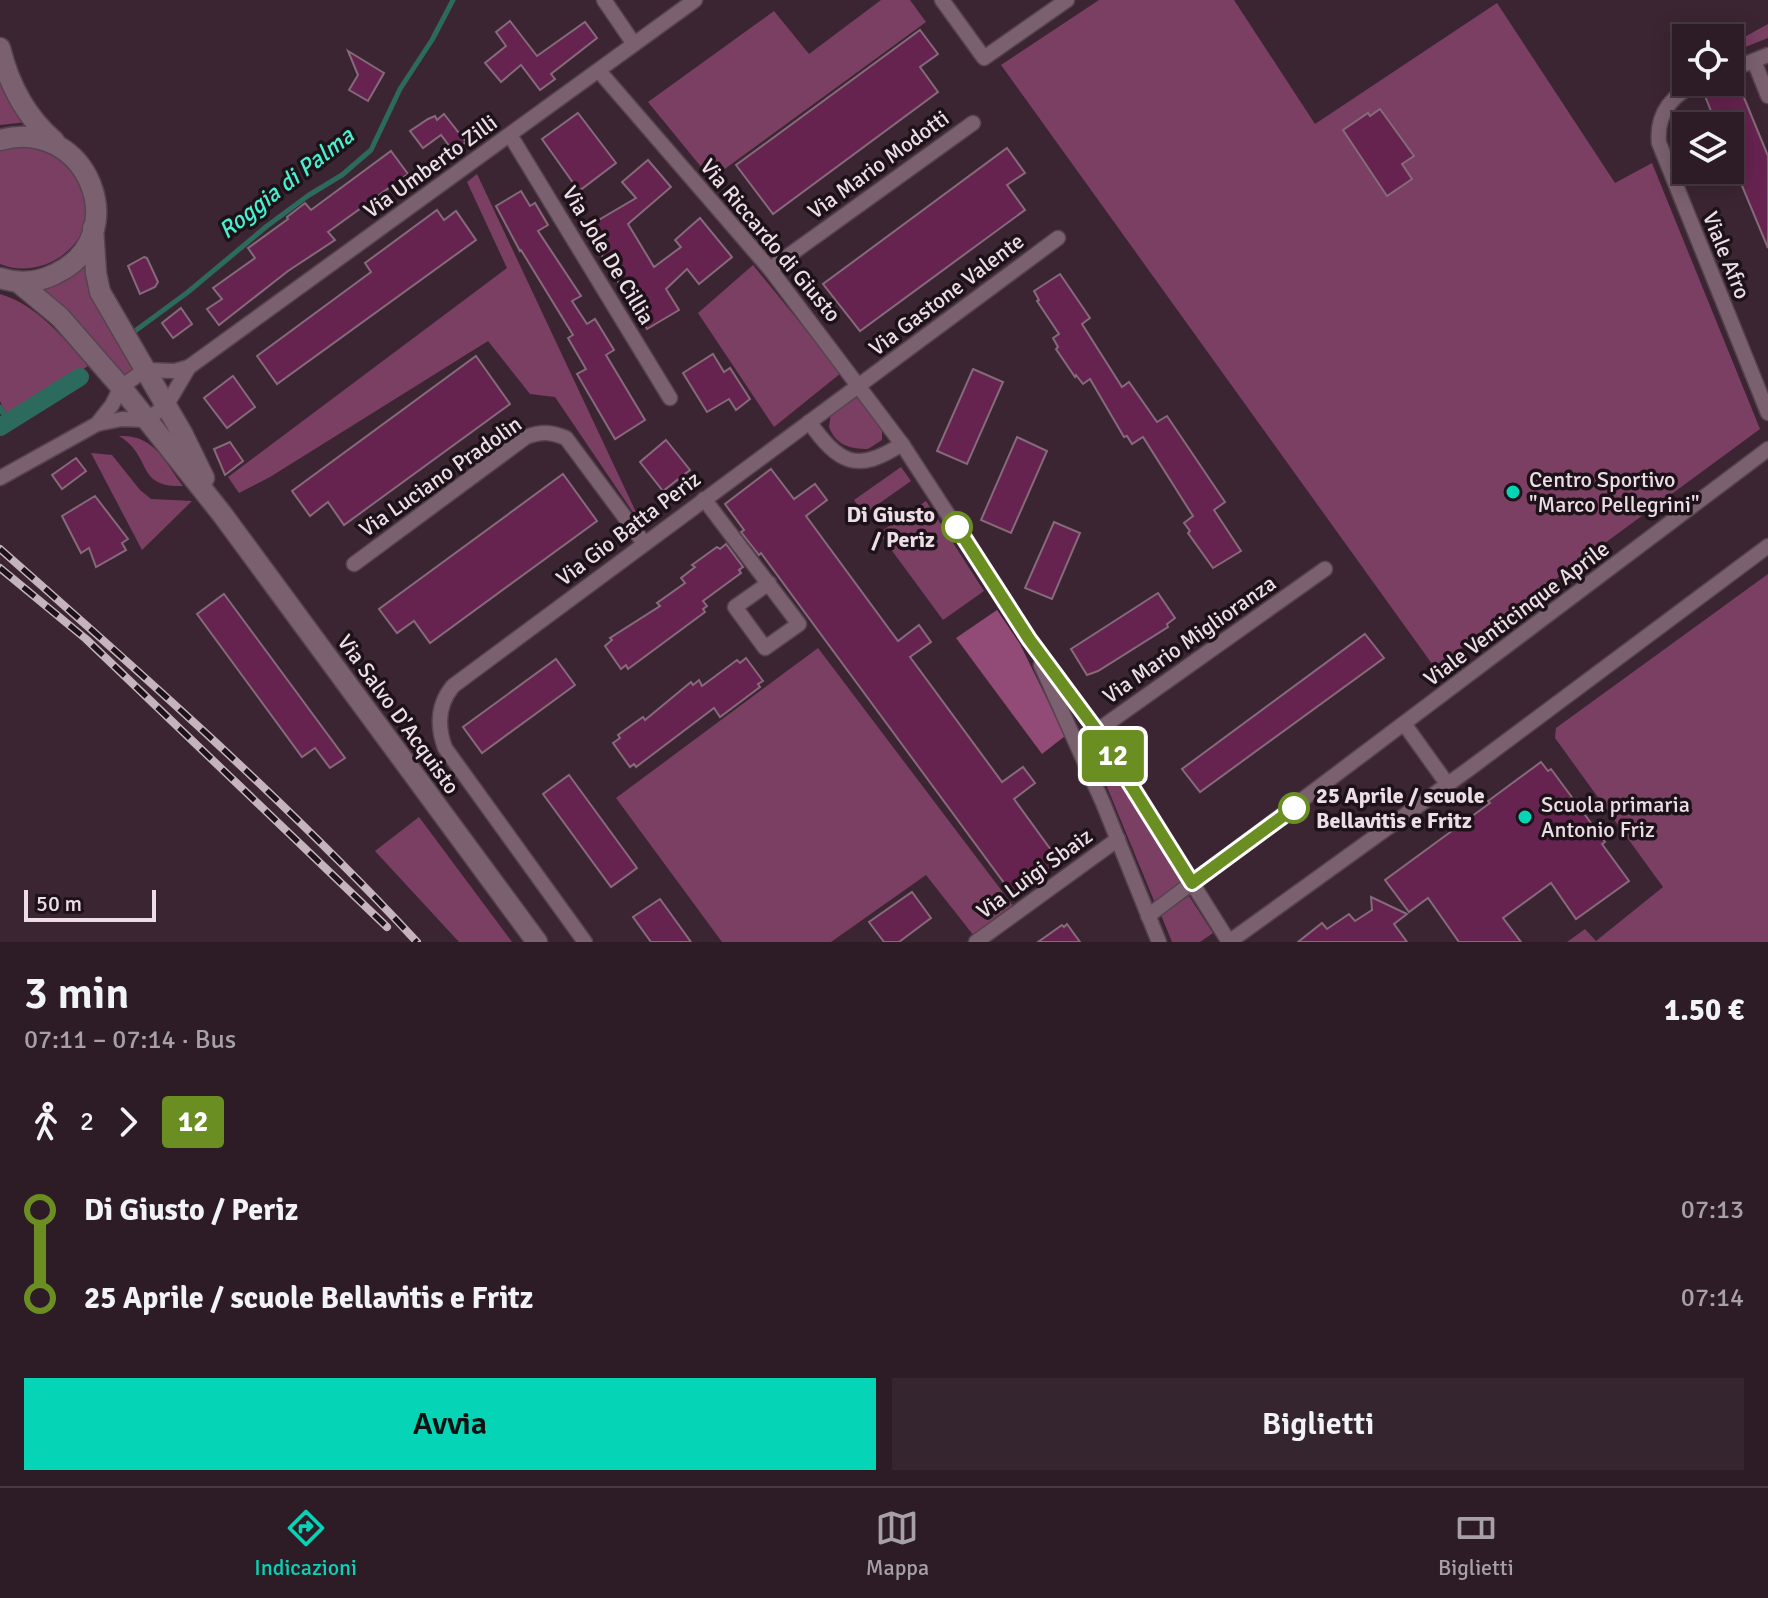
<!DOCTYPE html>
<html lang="it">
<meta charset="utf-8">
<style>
body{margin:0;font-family:Signika,sans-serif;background:#35252e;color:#f1f3f6;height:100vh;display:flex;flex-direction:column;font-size:30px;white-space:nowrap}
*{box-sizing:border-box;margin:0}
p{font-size:26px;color:#a7a1a7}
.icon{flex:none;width:44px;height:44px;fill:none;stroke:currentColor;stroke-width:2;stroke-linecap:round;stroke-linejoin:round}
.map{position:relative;height:942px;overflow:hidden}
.side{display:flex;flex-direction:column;background:#2d1c26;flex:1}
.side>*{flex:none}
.badge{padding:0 16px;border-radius:6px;font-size:28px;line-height:52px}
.buttons{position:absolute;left:1672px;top:24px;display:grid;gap:16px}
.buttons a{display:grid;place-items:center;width:72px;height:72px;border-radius:0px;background:#2d1c26;box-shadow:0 4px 20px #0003,0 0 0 2px #483a43;font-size:40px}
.scale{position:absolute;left:24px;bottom:20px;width:132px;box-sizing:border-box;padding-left:8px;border:4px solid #eddde6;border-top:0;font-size:22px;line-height:28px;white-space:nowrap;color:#eddde6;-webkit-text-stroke:6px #1c1218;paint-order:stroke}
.map>.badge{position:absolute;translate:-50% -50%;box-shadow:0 0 0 4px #fff}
.legs{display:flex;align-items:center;gap:12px;height:88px;padding:0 24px;font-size:26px}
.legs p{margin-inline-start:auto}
.headline{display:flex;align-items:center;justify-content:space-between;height:136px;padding:0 24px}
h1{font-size:44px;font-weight:600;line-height:60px}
.button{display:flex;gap:16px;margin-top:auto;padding:16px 24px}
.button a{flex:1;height:92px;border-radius:0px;background:#05d5b6;color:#111;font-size:32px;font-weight:600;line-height:92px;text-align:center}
.button a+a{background:#35252e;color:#f1f3f6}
ul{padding:0 24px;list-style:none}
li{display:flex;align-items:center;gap:28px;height:88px;font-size:30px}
li i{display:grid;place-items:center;width:12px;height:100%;margin:0 10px;background:currentColor}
li i::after{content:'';width:20px;height:20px;margin:-10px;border:6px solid;border-radius:50%;background:#2d1c26}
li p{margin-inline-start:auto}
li:first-child i{background:linear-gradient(#0000 50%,currentColor 0)}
li:last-child i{background:linear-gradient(currentColor 50%,#0000 0)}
.tab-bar{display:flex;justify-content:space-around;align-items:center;height:112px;border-top:2px solid #483a43;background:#2d1c26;font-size:22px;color:#a7a1a7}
.tab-bar a{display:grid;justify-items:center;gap:4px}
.tab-bar .active{color:#05d5b6}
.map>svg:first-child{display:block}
</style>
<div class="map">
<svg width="1768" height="942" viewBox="0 0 1768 942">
<rect width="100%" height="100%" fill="#3c2533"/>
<g fill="#7b3f64">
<polygon points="881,0 910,0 926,22 711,179 648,102 774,11 809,54"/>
<polygon points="1099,0 1234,0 1315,124 1497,3 1615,183 1652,163 1760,429 1435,668 1001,65"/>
<polygon points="1768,24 1768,38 1730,53 1730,45"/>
<polygon points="0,74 27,122 0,125"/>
<path d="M22 145 63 158C70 169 83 183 86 196 97 244 43 282 0 264V149Z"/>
<polygon points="477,174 643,527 555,397 530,394 488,341 270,477 239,493 228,477 507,268 467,182"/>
<polygon points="87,264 136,368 122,379 43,291 74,276"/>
<polygon points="753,265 841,373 774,427 698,313"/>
<path d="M0 294C39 306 62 337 88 366L8 419 0 401Z"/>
<path d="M858 397 882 425V440L868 449C849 449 836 445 829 427L831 413 850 398Z"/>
<path d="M119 436C154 434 164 461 183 486 135 488 153 456 119 436Z"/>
<polygon points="91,453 112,455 140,490 151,499 192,501 142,550"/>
<polygon points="901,467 911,481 864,514 854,500"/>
<polygon points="926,501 984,591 943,620 879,533"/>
<polygon points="1768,574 1768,942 1567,942 1585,929 1596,941 1663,887 1555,738 1556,728"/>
<polygon points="818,648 1014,907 974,936 926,875 831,942 722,942 616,798"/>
<polygon points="1097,740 1182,881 1155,903 1091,748"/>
<polygon points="419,817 512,942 459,942 375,851"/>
<polygon points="1189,896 1213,933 1200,942 1172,942 1161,915"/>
</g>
<polygon fill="#924a77" points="997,610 1020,644 1065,736 1042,754 956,638"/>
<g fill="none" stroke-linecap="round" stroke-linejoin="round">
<g stroke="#2c6a5d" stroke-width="5">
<polyline points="135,331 188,292 267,226 309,195 342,175 371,150 400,89 432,40 453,0"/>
<polyline points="0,407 7,422"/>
</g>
<polyline stroke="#2c6a5d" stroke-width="18" points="0,427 80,377"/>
</g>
<g fill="#672350" stroke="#856a79" stroke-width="2">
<polygon points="510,21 537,56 585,22 597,38 551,74 555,79 540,90 521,65 501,82 485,63 506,46 496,32"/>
<polygon points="920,30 938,54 920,67 938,92 773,214 736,165"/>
<polygon points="348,51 384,73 368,101 349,90 358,75"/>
<polygon points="1738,83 1768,156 1768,248 1730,157 1730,126 1717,126 1705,96"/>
<polygon points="1380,109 1414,156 1402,164 1412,179 1387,196 1343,130 1368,113 1370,116"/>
<polygon points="578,113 616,163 579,191 542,139"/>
<polygon points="444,114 466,142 453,151 441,135 423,148 410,131 428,119 435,116 437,120"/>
<polygon points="1007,148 1025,173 1007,185 1025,210 860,331 823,284"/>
<polygon points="391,151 408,174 328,232 335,240 288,271 219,325 207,309 222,299 213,288 255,258 248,248 288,219 287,217 305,203 311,210"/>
<polygon points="648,160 671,187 628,224 654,267 681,247 675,240 700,218 732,257 699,284 687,269 666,289 679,310 647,329 585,228 636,198 622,182"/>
<polygon points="521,191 530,206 535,203 548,225 538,231 581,296 572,301 587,324 595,319 614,350 606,355 645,420 615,439 577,374 586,369 568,338 573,335 521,250 520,251 496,206"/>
<polygon points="437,210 444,220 456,211 476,240 277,384 257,356 371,272 365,263"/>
<polygon points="144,257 147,258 158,282 155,287 140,294 128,266"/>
<polygon points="1060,274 1090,318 1082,324 1122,387 1129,382 1157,422 1167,416 1225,502 1214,510 1241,551 1213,568 1188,533 1190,531 1184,523 1193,516 1143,437 1132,444 1127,436 1124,437 1090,379 1083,384 1076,375 1075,377 1056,349 1058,347 1053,338 1059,334 1037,301 1039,300 1034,291"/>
<polygon points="181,308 192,324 173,338 162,323"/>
<polygon points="713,354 724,372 730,368 750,399 736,410 729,399 707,412 683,373"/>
<polygon points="476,356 510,404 344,525 328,502 310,516 292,491"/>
<polygon points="973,369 1003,382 967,464 937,451"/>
<polygon points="233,376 255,407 227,428 204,398"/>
<polygon points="1017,437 1047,451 1011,533 981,520"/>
<polygon points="666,440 690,470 663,491 640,462"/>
<polygon points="230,442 243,461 225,475 214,449"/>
<polygon points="76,458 86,471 62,489 52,475"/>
<polygon points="771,469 794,499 815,484 827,500 806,516 898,641 919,625 931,642 910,657 1002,782 1023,767 1035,783 1014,799 1059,861 1013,895 761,553 759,555 741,532 744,530 725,504"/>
<polygon points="563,474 597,521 430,643 414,621 397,633 379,609"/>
<polygon points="95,496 128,539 122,543 126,550 96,567 89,548 81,553 62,516"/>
<polygon points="1054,522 1080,533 1052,599 1025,588"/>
<polygon points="726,544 743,567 739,570 741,573 703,601 707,606 703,609 705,612 628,669 626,665 621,669 605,646 612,640 610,638 660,606 657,603 685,583 681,578 695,567 692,565 717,547 720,549"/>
<polygon points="1158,593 1175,618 1167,624 1168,627 1098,671 1087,675 1071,649"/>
<polygon points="224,594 345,758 330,768 315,748 302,757 197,614"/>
<polygon points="1365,634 1384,658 1200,792 1182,769"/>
<polygon points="746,658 763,681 758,684 760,687 720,717 714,708 636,767 634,764 630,767 613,743 620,738 618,735 643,717 645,720 691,682 693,685 699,680 702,686 737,660 740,663"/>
<polygon points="556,659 575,685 482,753 463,727"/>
<polygon points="1541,762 1548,771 1551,769 1605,842 1602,844 1629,881 1576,919 1551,883 1503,918 1521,942 1459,942 1428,898 1409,912 1385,880 1490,803 1488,801"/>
<polygon points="569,775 637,868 611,887 543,794"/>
<polygon points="912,892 931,918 899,942 884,942 869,922"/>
<polygon points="1371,897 1407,914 1394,924 1407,942 1298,942 1322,923 1327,929 1349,914 1355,921 1372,910"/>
<polygon points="660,899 691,942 651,942 633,917"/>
<polygon points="1067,924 1080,942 1038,942 1062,925 1064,927"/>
</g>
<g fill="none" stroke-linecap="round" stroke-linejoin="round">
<defs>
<g id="street">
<polyline points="604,0 634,44"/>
<polyline points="942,0 984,58 1067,0"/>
<polyline points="1754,61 1768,96"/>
<polyline points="1730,70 1768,55"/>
<polyline points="599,71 770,269 902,444 1029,639 1097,731 1229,942"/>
<path d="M1701 82C1673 93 1656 113 1659 143L1768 413"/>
<polyline points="510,135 670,398"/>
<polyline points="770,269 973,123"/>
<path d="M809 422C839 463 856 474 902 444"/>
<polyline points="97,424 112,405 121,387 145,370 175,371 189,367"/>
<polyline points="0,478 97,424 122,419 146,420 166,406 189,367 695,0"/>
<polyline points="704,499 799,624 765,648 735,607 769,583"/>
<path d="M354 564 526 437C542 431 551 432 566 438L644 543"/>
<polyline points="1041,665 1103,803 1159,942"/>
<polyline points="1405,725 1448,785"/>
<polyline points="1077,745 1325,569"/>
<polyline points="1148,916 1768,449"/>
<path d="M585 942 445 748C437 726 438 704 453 686L1058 238"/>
<polyline points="976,942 1118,839"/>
<polyline points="1229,942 1469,769 1768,546"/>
</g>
<g id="secondary">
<path d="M0 48C9 85 25 116 54 141"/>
<path d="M0 140C88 116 135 237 55 274 37 283 18 284 0 278"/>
<polyline points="93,228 96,273 100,292 182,433 204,478"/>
<polyline points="18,282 60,317 121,387 222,514 537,942"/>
</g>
</defs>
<use href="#street" stroke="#57434f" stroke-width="17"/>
<use href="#secondary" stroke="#57434f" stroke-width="23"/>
<use href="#street" stroke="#7b6170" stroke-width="14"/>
<use href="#secondary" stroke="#7b6170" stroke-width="20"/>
<defs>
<g id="rail">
<path d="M0 549C143 675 287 802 417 942"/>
<polyline points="0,568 86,639 387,927"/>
</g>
</defs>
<use href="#rail" stroke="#c5b3be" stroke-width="8"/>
<use href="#rail" stroke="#1c1218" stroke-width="5" stroke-dasharray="15" stroke-linecap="butt"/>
</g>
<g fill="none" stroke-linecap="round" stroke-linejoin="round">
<defs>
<polyline id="line-1" points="957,527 1029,639 1097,731 1192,883 1294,808"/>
</defs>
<use href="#line-1" stroke="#fff" stroke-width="18"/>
<use href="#line-1" stroke="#6b8e23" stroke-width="12"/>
</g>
<g fill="#05d5b6" stroke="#1c1218" stroke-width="3">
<circle cx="1513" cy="492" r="8"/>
<circle cx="1525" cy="817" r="8"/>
</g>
<g fill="#fff" stroke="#6b8e23" stroke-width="4">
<circle cx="957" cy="527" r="14"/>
<circle cx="1294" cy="808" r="14"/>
</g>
<g text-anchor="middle" stroke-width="7" stroke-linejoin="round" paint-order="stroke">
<g font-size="22" fill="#eddde6" stroke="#1c1218">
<text transform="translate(878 164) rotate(-36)" y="8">Via Mario Modotti</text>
<text transform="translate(430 166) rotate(-36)" y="8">Via Umberto Zilli</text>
<text transform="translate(771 240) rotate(50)" y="8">Via Riccardo di Giusto</text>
<text transform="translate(609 255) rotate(59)" y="8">Via Jole De Cillia</text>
<text transform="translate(1727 255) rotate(68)" y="8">Viale Afro</text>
<text transform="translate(946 294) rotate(-37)" y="8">Via Gastone Valente</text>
<text transform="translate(440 476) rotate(-35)" y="8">Via Luciano Pradolin</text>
<text transform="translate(628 528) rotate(-37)" y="8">Via Gio Batta Periz</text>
<text transform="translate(1516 613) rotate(-37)" y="8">Viale Venticinque Aprile</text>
<text transform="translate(1189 639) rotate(-35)" y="8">Via Mario Miglioranza</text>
<text transform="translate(399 714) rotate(54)" y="8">Via Salvo D'Acquisto</text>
<text transform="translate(1034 873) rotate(-36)" y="8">Via Luigi Sbaiz</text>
</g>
<g font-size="22" fill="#eddde6" stroke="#1c1218" text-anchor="start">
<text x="1529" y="487">Centro Sportivo<tspan x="1529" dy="25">"Marco Pellegrini"</tspan></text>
<text x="1541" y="812">Scuola primaria<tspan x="1541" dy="25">Antonio Friz</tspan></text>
</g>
<g font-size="22" font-weight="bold" fill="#eddde6" stroke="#1c1218" text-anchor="end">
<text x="935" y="522">Di Giusto<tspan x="935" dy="25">/ Periz</tspan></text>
<text x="1316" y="803" text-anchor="start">25 Aprile / scuole<tspan x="1316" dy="25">Bellavitis e Fritz</tspan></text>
</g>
<g font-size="24" font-style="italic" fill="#48f0d0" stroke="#1c1218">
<text transform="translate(286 183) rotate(-38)" y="8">Roggia di Palma</text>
</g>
</g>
</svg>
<div class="buttons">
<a><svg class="icon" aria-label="locate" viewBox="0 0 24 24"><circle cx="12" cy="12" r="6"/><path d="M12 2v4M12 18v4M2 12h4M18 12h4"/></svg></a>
<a><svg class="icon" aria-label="layers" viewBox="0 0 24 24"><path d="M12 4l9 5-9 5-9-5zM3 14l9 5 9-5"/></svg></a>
</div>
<div class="scale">50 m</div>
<b class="badge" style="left:1113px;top:756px;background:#6b8e23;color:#fff">12</b>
</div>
<section class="side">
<div class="headline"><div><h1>3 min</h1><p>07:11 – 07:14 · Bus</p></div><b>1.50 €</b></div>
<div class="legs"><svg class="icon" aria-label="walk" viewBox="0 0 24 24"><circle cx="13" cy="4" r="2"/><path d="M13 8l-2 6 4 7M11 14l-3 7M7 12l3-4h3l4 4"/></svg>2<svg class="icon" aria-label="forward" viewBox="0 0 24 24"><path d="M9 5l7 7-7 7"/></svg><b class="badge" style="background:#6b8e23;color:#fff">12</b></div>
<ul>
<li><i style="color:#6b8e23"></i><b>Di Giusto / Periz</b><p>07:13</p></li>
<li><i style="color:#6b8e23"></i><b>25 Aprile / scuole Bellavitis e Fritz</b><p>07:14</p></li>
</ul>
<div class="button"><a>Avvia</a><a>Biglietti</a></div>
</section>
<nav class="tab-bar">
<a class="active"><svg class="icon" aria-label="directions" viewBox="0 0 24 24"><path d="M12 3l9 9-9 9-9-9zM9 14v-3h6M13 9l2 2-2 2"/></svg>Indicazioni</a>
<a><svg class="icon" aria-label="map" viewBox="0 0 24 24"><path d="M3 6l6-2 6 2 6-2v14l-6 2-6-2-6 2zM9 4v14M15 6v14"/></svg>Mappa</a>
<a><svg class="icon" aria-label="tickets" viewBox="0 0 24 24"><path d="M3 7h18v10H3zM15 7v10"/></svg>Biglietti</a>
</nav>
